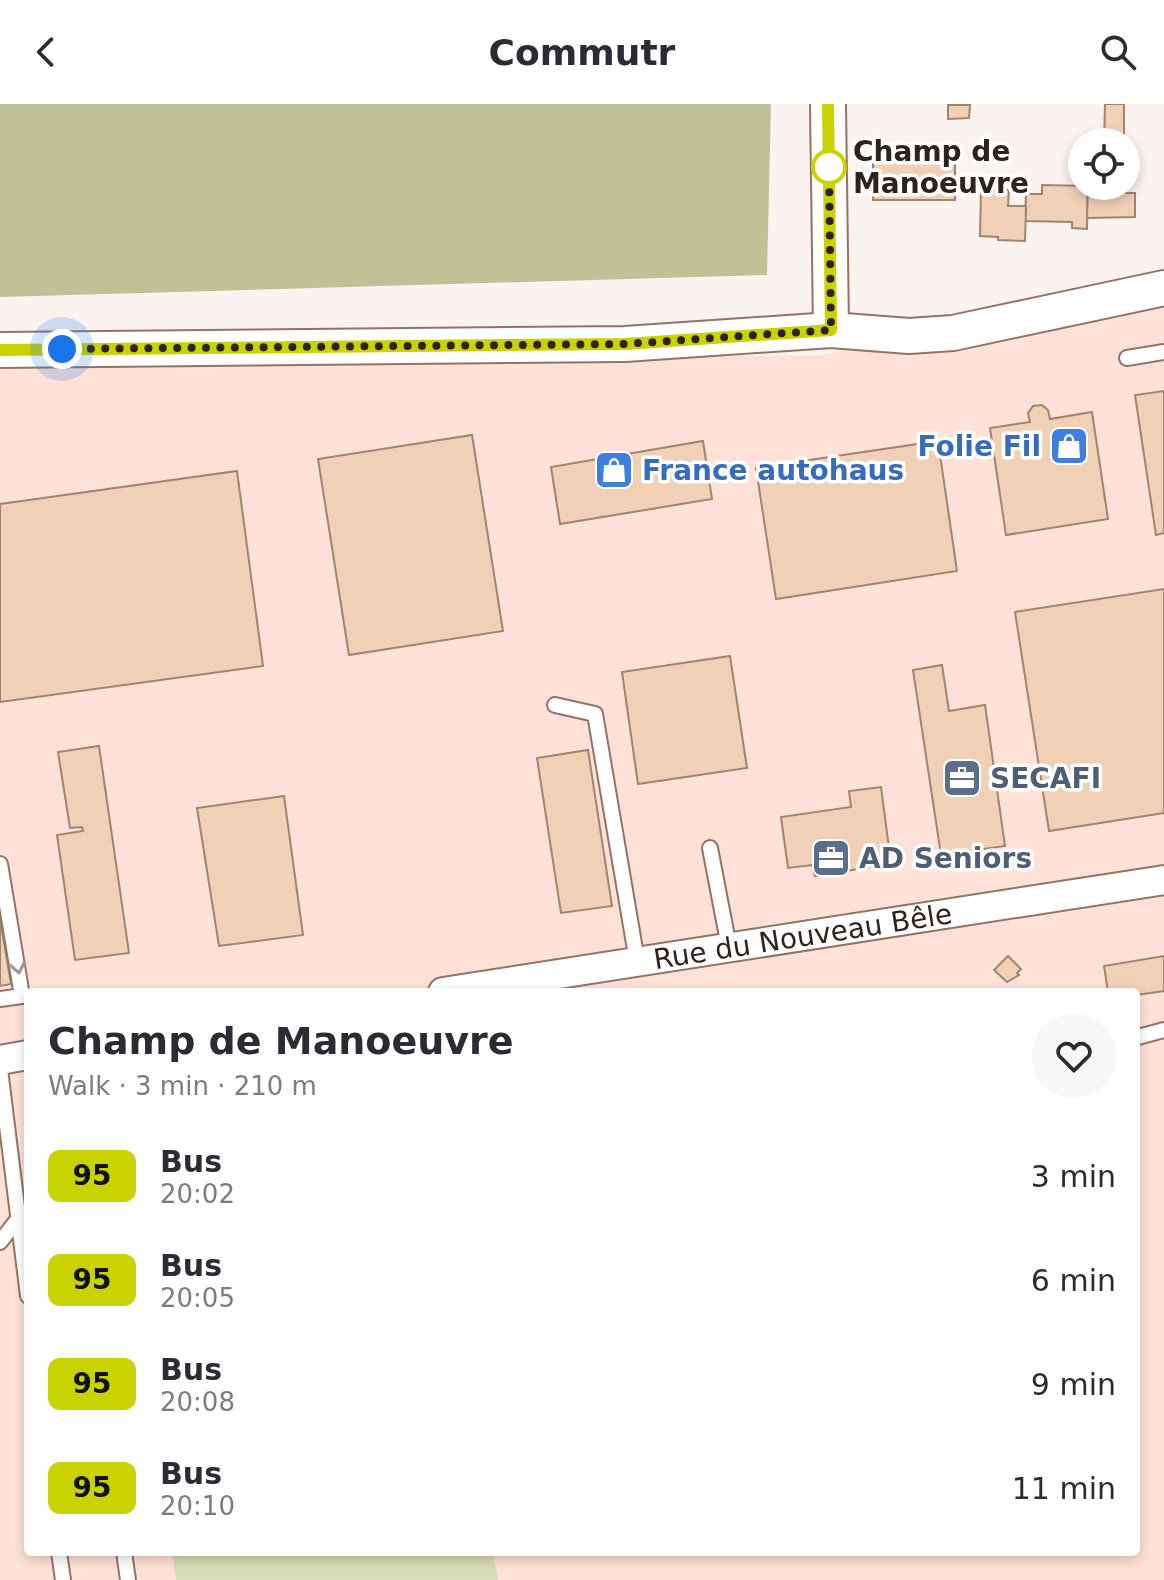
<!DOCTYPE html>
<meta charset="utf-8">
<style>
body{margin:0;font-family:"DejaVu Sans",sans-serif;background:#f7f7f7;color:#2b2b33;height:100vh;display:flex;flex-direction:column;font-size:30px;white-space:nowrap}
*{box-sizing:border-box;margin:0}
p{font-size:26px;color:#7c7c81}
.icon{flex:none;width:44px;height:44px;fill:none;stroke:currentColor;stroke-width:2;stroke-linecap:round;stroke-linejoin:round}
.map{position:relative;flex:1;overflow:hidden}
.panel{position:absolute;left:24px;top:884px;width:1116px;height:568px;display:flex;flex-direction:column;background:#fff;border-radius:8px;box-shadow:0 4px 12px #0003}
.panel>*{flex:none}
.badge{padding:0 16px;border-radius:12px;font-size:28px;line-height:52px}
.buttons{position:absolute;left:1068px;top:24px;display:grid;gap:16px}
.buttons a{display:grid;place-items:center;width:72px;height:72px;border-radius:50%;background:#fff;box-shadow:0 4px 12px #0003;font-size:40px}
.you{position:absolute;width:40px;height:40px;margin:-20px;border:6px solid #fff;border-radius:50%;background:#1a73e8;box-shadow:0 0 0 12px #1a73e833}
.map>.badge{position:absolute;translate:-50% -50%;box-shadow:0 0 0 4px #fff}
.round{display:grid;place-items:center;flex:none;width:84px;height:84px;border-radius:42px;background:#f7f7f7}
.summary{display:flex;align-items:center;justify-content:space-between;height:136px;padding:0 24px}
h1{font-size:38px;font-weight:700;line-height:60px}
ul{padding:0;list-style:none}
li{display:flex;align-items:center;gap:24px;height:104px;padding:0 24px}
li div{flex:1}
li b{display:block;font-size:30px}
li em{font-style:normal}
li .badge{min-width:88px;font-weight:700;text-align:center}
header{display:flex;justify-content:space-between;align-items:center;height:104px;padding:0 24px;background:#fff;font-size:36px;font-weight:700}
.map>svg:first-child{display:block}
</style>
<header><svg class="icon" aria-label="back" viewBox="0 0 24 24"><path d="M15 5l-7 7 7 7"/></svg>Commutr<svg class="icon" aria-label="search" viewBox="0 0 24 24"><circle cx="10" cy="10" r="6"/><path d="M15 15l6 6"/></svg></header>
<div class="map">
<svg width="1164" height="1476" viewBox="0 0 1164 1476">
<rect width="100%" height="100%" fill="#fbf3f0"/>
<path fill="#ffe2d7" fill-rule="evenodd" d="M1164 178V1476H0V263L823 251ZM28 888H1136V1448H28Z"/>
<polygon fill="#d9ddb5" points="172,1448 493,1448 498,1476 176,1476"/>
<polygon fill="#bec296" points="0,0 771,0 767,171 0,193"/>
<g fill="#f1d0b8" stroke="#a2846e" stroke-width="2">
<polygon points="1105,0 1124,0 1124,38 1104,38"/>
<polygon points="948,1 970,1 969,14 948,15"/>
<polygon points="955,54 955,96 873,96 873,55"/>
<polygon points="1042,81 1088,82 1087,125 1072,124 1072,118 1025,117 1026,90 1042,90"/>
<polygon points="1088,82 1125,82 1125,89 1135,89 1135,113 1087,114"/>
<polygon points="981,85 1009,86 1008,102 1026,102 1025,137 998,136 998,133 980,132"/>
<polygon points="1164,287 1164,429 1156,431 1135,291"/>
<polygon points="1042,301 1048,306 1050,315 1092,308 1108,415 1006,431 990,324 1030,318 1028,309 1033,302"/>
<polygon points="472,331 503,527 349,551 318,355"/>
<polygon points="703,337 712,395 560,420 551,363"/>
<polygon points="938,337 957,467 776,495 756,364"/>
<polygon points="237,367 263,562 0,598 0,400"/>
<polygon points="1164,485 1164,709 1049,727 1015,508"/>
<polygon points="730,552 747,664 638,680 622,568"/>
<polygon points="942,561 949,607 985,601 1005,742 941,751 913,566"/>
<polygon points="99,642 129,849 75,856 57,731 83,727 82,723 70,724 58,648"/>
<polygon points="588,646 612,802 561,809 537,654"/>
<polygon points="881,683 889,744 886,745 876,762 815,772 812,761 788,764 781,713 851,703 849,687"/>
<polygon points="284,692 303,831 219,842 197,704"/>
<polygon points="0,814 11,880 0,882"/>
<polygon points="1008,852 1021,865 1017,869 1019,871 1007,878 994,866"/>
<polygon points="1164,852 1164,887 1136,891 1136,888 1108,888 1104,862"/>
</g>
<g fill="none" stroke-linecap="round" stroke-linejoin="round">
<defs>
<g id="service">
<polyline points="1127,254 1164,248"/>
<polyline points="555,601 595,610 637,857"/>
<polyline points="710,744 729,843"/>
<polyline points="0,760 22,892 0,895"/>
<polyline points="1138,933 1164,926"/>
<polyline points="0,965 28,1192"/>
<polyline points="0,1138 18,1115"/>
<polyline points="59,1448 63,1476"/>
<polyline points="124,1448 128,1476"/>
</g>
<g id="minor">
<path id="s1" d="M443 888 1164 776"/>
<polyline points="0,956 28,951"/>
</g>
<g id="tertiary">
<polyline points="828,0 831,226"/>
<polyline points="0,246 625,240 831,226 909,232 953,229 1164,184"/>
</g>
</defs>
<use href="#service" stroke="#947264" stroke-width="18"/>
<use href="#minor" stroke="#947264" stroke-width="32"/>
<use href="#tertiary" stroke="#947264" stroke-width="38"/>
<use href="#service" stroke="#fff" stroke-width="14"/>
<use href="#minor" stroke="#fff" stroke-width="28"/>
<use href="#tertiary" stroke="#fff" stroke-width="34"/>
</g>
<defs><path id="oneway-chevron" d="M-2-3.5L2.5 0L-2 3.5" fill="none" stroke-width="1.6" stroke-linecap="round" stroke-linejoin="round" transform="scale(2)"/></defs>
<use stroke="#a19b98" href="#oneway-chevron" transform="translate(18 864) rotate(80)"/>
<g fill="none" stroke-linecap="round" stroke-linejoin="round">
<defs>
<polyline id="line" points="0,246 625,240 831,226 828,0"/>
</defs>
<use href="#line" stroke="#fff" stroke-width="18"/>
<use href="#line" stroke="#c8d300" stroke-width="12"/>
<polyline stroke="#2f211b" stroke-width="8" stroke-dasharray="0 14.4" points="62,245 625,240 831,226 829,63"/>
</g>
<defs>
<symbol id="shop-square" viewBox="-11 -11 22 22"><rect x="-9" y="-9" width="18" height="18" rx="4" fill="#3f7fe0" stroke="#fff"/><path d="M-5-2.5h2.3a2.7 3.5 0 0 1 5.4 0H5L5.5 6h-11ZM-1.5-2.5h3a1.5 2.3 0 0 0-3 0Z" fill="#fff"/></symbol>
<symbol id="office-square" viewBox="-11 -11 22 22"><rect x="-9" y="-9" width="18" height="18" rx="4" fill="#5c6f8a" stroke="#fff"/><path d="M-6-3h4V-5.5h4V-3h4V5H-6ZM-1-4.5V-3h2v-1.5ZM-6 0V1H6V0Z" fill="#fff"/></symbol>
</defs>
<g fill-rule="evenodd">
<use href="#shop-square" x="1047" y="320" width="44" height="44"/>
<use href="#shop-square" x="592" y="344" width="44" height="44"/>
<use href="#office-square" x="940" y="652" width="44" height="44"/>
<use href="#office-square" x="809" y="732" width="44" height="44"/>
</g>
<circle fill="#fff" stroke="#c8d300" stroke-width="4" cx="829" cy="63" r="16"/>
<g text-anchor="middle" stroke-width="7" stroke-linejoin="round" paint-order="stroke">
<g font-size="28" font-weight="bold" fill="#2f211b" stroke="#fff" text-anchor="start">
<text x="853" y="57">Champ de<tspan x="853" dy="32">Manoeuvre</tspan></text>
</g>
<g font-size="28" font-weight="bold" fill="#366cbe" stroke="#fff" text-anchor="end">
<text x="1041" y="352">Folie Fil</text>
<text x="642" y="376" text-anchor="start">France autohaus</text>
</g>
<g font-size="28" font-weight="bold" fill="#4e5e75" stroke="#fff" text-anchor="start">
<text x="990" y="684">SECAFI</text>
<text x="859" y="764">AD Seniors</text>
</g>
<g font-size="28" fill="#2f211b" stroke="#fff">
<text dy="10" stroke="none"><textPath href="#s1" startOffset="364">Rue du Nouveau Bêle</textPath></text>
</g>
</g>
</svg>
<div class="buttons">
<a><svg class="icon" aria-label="locate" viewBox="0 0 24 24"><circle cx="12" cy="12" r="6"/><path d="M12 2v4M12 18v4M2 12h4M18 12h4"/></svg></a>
</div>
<div class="you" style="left:62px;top:245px"></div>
<section class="panel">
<div class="summary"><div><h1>Champ de Manoeuvre</h1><p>Walk · 3 min · 210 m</p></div><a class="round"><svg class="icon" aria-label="heart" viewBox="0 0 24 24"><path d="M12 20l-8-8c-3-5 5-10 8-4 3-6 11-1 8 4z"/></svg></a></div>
<ul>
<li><span class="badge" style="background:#c8d300;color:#111">95</span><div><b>Bus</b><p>20:02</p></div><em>3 min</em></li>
<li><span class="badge" style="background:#c8d300;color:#111">95</span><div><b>Bus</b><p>20:05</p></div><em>6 min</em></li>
<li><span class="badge" style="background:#c8d300;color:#111">95</span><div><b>Bus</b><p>20:08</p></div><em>9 min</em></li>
<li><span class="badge" style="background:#c8d300;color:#111">95</span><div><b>Bus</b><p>20:10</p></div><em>11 min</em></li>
</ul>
</section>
</div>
